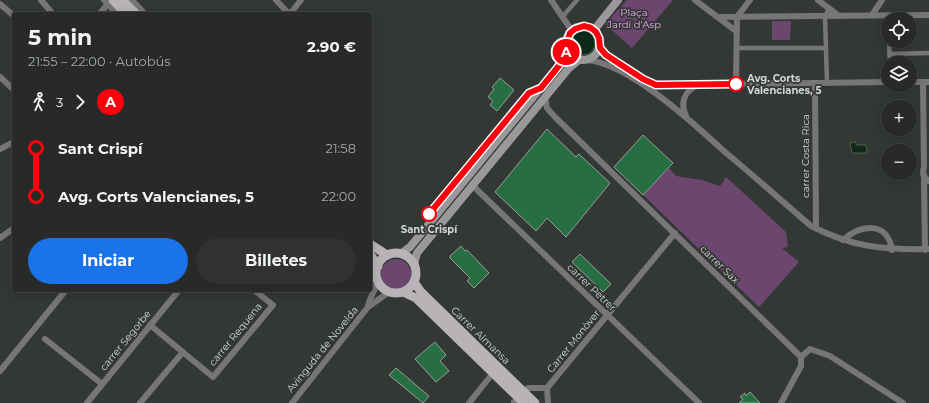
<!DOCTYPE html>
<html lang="es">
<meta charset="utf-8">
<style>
body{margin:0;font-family:Montserrat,sans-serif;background:#2f3230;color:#f1f3f6;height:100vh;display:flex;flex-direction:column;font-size:15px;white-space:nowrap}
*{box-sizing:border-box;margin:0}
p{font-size:13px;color:#a4a7a8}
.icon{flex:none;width:22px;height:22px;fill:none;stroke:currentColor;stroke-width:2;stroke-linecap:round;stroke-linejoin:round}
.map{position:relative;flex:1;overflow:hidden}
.details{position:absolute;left:12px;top:12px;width:360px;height:280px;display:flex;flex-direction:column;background:#272a28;border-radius:4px;box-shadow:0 2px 10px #0003,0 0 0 1px #434645}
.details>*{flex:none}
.badge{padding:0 8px;border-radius:13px;font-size:14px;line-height:26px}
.controls{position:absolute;left:881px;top:12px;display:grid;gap:8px}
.controls a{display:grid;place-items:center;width:36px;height:36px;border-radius:50%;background:#272a28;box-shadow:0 2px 10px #0003,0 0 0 1px #434645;font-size:20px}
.map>.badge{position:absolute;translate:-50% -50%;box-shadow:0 0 0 2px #fff}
.legs{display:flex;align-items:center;gap:6px;height:44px;padding:0 16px;font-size:13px}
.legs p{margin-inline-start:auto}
.summary{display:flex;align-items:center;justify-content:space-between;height:68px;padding:0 16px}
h1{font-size:22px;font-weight:700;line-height:30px}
.cta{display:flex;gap:8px;margin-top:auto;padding:8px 16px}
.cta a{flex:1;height:46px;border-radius:24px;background:#1a73e8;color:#fff;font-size:16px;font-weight:700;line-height:46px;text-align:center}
.cta a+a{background:#2f3230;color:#f1f3f6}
ul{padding:0 16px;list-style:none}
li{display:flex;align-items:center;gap:14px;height:48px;font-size:15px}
li i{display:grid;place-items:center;width:6px;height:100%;margin:0 5px;background:currentColor}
li i::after{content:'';width:10px;height:10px;margin:-5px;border:3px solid;border-radius:50%;background:#272a28}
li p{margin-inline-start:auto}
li:first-child i{background:linear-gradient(#0000 50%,currentColor 0)}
li:last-child i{background:linear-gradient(currentColor 50%,#0000 0)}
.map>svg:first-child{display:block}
</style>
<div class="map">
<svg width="929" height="403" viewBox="0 0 929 403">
<rect width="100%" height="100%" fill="#343835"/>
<g fill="#6b466f">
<polygon points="627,0 673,0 632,48 605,24"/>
<polygon points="772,21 791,21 790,40 772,40"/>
<polygon points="669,168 676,176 702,180 720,186 726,177 786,232 788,247 782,248 799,262 759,307 643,195"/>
<circle cx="396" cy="274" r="15"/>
</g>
<g fill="#0c2a17" stroke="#485d4f">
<circle cx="583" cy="43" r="12"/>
<polygon points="856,142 856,145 866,145 867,153 852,153 850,143"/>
</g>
<g fill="#276e43" stroke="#999e9a">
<polygon points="500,78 514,90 497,111 490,105 493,101 488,97 494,89 492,87"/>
<polygon points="547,129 576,157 579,154 610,183 566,237 547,218 536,231 495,192"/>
<polygon points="643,135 673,163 643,195 614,167"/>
<polygon points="461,246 465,251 467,250 489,273 474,288 467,281 470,278 450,258 450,256"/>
<polygon points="580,254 611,284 603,292 572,262"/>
<polygon points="435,342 446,355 440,361 449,371 436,382 415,359"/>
<polygon points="396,368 429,396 423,403 389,375"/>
<polygon points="750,392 760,403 739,403 743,399 740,397 745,393 746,396"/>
</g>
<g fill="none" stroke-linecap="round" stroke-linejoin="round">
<g stroke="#777677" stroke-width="4.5">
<polyline points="563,16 577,0"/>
<polyline points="889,41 890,63"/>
<polyline points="736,48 826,48"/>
<polyline points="889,54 929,53"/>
<polyline points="827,83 825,16 829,9"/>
</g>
<g stroke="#777677" stroke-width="6">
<polyline points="41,0 53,14"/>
<polyline points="104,0 117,14"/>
<polyline points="132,0 145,14"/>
<polyline points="276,0 289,14"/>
<polyline points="551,0 572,31"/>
<polyline points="695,0 736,31"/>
<polyline points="818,0 839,16"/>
<polyline points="0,4 14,16"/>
<polyline points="99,14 108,4"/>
<polyline points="290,14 301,0"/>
<polyline points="872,15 882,0"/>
<polyline points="718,17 929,15"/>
<path d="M600 48C608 61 641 79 656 85L888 82"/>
<path d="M587 60C630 64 693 123 725 152 754 176 782 201 811 226 852 247 883 250 929 249"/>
<polyline points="0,77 14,90"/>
<polyline points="910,82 929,82"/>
<path d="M923 82 924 167C922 173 923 178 929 181"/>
<polyline points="815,83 816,228"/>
<polyline points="736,84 737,17 750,0"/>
<polyline points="545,97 547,108 555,117 801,357 810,349 830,356 903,403"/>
<path d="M686 116C680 103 684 91 698 85"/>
<polyline points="0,149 14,142"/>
<polyline points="924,177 925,250"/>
<polyline points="472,185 699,403"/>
<polyline points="0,238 14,228"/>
<path d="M843 240C861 224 888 221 892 250"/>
<polyline points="368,307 369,302 378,281"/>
<polyline points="150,325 213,377 273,305 254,290"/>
<polyline points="45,339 102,384"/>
<polyline points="0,371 66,290"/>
<polyline points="528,388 547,388"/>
<polyline points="514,402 514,403"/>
<polyline points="87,403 179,290"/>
<polyline points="140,403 183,352"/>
<polyline points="292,403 368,307 389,292"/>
<polyline points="469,403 489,378"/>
<polyline points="548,403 547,388 675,233"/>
<polyline points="781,403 801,366 801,357"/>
</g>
<g stroke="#9b989b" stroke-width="8">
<circle cx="583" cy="43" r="17"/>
<polyline points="594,30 618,0"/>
<polyline points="402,253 410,247 562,62 567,49"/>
<polyline points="414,264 417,253 569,68 579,60"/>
</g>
<g stroke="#b7b3b7" stroke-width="9">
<polyline points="113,0 126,14"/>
<polyline points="122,0 136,14"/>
<polyline points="370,244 387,255"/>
<circle cx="396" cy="273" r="20"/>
<polyline points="370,254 378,266"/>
<polyline points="414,282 421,292 535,403"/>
<polyline points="403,292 416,298 524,403"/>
</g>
</g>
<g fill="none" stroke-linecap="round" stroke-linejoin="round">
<defs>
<polyline id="line-1" points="429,214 529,93 541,88 562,62 568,49 567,42 570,33 575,29 584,26 591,28 596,32 599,38 600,48 606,55 643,79 656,85 736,84"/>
</defs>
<use href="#line-1" stroke="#fff" stroke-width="9"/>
<use href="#line-1" stroke="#ff010c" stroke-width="6"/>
</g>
<g fill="#fff" stroke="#ff010c" stroke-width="2">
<circle cx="736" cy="84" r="7"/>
<circle cx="429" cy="214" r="7"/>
</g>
<g text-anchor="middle" stroke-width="3.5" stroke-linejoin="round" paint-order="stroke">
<g font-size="10" fill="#eeacf6" stroke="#343835">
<text x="634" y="16">Plaça<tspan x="634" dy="12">Jardí d'Asp</tspan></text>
</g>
<g font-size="10" font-weight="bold" fill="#d3d5d3" stroke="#343835" text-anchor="start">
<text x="747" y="82">Avg. Corts<tspan x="747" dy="12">Valencianes, 5</tspan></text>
<text x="429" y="233" text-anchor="middle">Sant Crispí</text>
</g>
<g font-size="10" fill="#d3d5d3" stroke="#343835">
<text transform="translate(805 156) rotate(-90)" y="4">carrer Costa Rica</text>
<text transform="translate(720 264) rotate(44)" y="4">carrer Sax</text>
<text transform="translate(592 287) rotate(44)" y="4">carrer Petrer</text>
<text transform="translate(235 334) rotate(-51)" y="4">carrer Requena</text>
<text transform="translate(481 335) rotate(44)" y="4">Carrer Almansa</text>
<text transform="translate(125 340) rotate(-51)" y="4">carrer Segorbe</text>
<text transform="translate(573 341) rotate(-51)" y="4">Carrer Monòver</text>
<text transform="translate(322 349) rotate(-51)" y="4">Avinguda de Novelda</text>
</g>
</g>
</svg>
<div class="controls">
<a><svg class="icon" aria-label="locate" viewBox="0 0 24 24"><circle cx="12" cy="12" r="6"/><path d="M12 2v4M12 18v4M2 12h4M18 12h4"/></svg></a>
<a><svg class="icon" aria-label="layers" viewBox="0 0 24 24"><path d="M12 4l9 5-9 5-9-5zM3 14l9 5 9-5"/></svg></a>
<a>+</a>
<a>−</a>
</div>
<b class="badge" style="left:566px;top:52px;background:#ff010c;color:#fff">A</b>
<section class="details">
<div class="summary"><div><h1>5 min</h1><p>21:55 – 22:00 · Autobús</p></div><b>2.90 €</b></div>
<div class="legs"><svg class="icon" aria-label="walk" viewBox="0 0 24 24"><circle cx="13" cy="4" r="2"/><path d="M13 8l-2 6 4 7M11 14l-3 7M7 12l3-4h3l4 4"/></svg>3<svg class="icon" aria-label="forward" viewBox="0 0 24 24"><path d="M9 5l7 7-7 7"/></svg><b class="badge" style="background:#ff010c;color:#fff">A</b></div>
<ul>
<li><i style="color:#ff010c"></i><b>Sant Crispí</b><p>21:58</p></li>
<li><i style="color:#ff010c"></i><b>Avg. Corts Valencianes, 5</b><p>22:00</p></li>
</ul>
<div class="cta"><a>Iniciar</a><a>Billetes</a></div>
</section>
</div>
